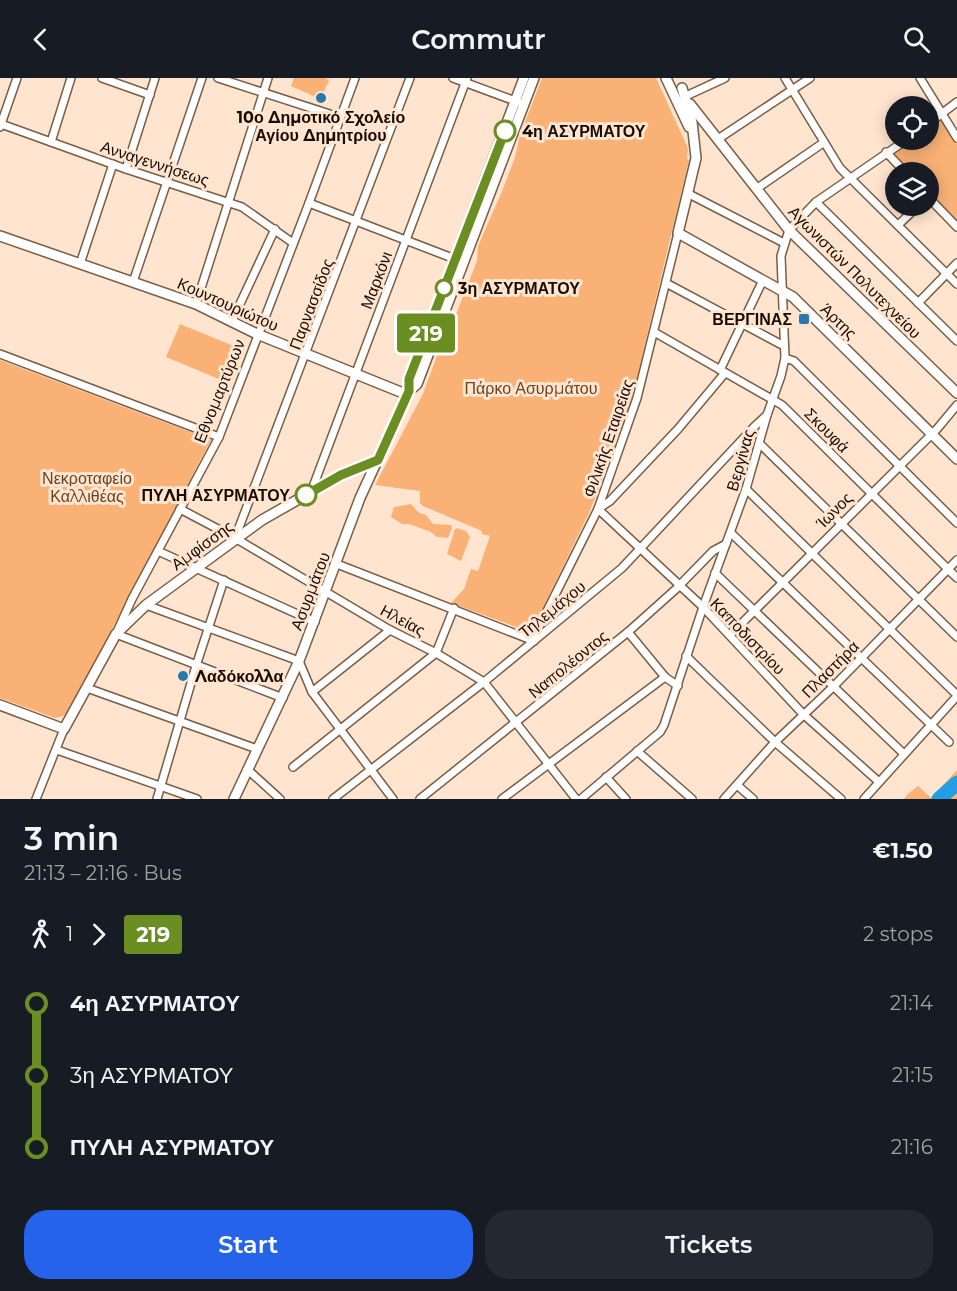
<!DOCTYPE html>
<meta charset="utf-8">
<style>
body{margin:0;font-family:Montserrat,sans-serif;background:#242831;color:#f1f3f6;height:100vh;display:flex;flex-direction:column;font-size:22px;white-space:nowrap}
*{box-sizing:border-box;margin:0}
p{font-size:20px;color:#9ea1a6}
.icon{flex:none;width:33px;height:33px;fill:none;stroke:currentColor;stroke-width:2;stroke-linecap:round;stroke-linejoin:round}
.map{position:relative;height:721px;overflow:hidden}
.details{display:flex;flex-direction:column;background:#171b24;flex:1}
.details>*{flex:none}
.badge{padding:0 12px;border-radius:4px;font-size:21px;line-height:39px}
.controls{position:absolute;left:885px;top:18px;display:grid;gap:12px}
.controls a{display:grid;place-items:center;width:54px;height:54px;border-radius:50%;background:#171b24;box-shadow:0 3px 15px #0003;font-size:30px}
.map>.badge{position:absolute;translate:-50% -50%;box-shadow:0 0 0 3px #fff}
.legs{display:flex;align-items:center;gap:9px;height:66px;padding:0 24px;font-size:20px}
.legs p{margin-inline-start:auto}
.headline{display:flex;align-items:center;justify-content:space-between;height:102px;padding:0 24px}
h1{font-size:33px;font-weight:600;line-height:45px}
.action{display:flex;gap:12px;margin-top:auto;padding:12px 24px}
.action a{flex:1;height:69px;border-radius:24px;background:#2563eb;color:#fff;font-size:24px;font-weight:600;line-height:69px;text-align:center}
.action a+a{background:#242831;color:#f1f3f6}
ul{padding:0 24px;list-style:none}
li{display:flex;align-items:center;gap:21px;height:72px;font-size:22px}
li i{display:grid;place-items:center;width:9px;height:100%;margin:0 8px;background:currentColor}
li i::after{content:'';width:15px;height:15px;margin:-8px;border:4px solid;border-radius:50%;background:#171b24}
li p{margin-inline-start:auto}
li:first-child i{background:linear-gradient(#0000 50%,currentColor 0)}
li:last-child i{background:linear-gradient(currentColor 50%,#0000 0)}
header{display:flex;justify-content:space-between;align-items:center;height:78px;padding:0 24px;background:#171b24;font-size:27px;font-weight:600}
.map>svg:first-child{display:block}
</style>
<header><svg class="icon" aria-label="back" viewBox="0 0 24 24"><path d="M15 5l-7 7 7 7"/></svg>Commutr<svg class="icon" aria-label="search" viewBox="0 0 24 24"><circle cx="10" cy="10" r="6"/><path d="M15 15l6 6"/></svg></header>
<div class="map">
<svg width="957" height="721" viewBox="0 0 957 721">
<rect width="100%" height="100%" fill="#ffe4cf"/>
<g fill="#f9b175">
<polygon points="294,0 326,0 329,3 320,21 291,8"/>
<polygon points="542,0 656,0 687,68 688,72 687,81 689,82 629,333 589,435 532,552 527,553 451,525 464,511 471,491 478,493 490,458 482,456 482,453 423,428 420,425 420,413 375,407 423,316 451,239 457,234 477,183 478,168 503,111 515,79 520,57"/>
<polygon points="941,42 957,66 957,144 929,115 928,94 908,94 892,76 913,62 928,62 929,51"/>
<polygon points="180,246 236,269 221,302 166,279"/>
<polygon points="0,282 211,362 67,637 55,640 0,620"/>
<polygon points="411,426 419,435 426,437 433,446 451,447 452,450 448,460 437,459 431,454 409,446 402,446 391,439 394,429"/>
<polygon points="457,450 466,453 470,459 461,483 447,476 455,451"/>
<polygon points="957,692 957,721 904,721 909,715 918,708 931,720"/>
</g>
<g fill="none" stroke-linecap="round" stroke-linejoin="round">
<polyline stroke="#229ee3" stroke-width="15" points="939,721 957,705"/>
<defs>
<g id="street">
<polyline points="102,0 150,17"/>
<polyline points="218,0 339,39"/>
<polyline points="453,0 518,24"/>
<polyline points="785,0 840,90 957,206"/>
<polyline points="920,0 957,60"/>
<polyline points="686,18 725,0"/>
<polyline points="1,46 126,91 242,129 293,165"/>
<polyline points="928,46 957,24"/>
<polyline points="0,49 17,0"/>
<polyline points="718,61 810,0"/>
<polyline points="51,64 71,0"/>
<polyline points="886,74 905,94"/>
<polyline points="126,91 155,0"/>
<polyline points="756,111 823,65"/>
<polyline points="689,116 784,165"/>
<polyline points="928,119 957,149"/>
<polyline points="816,124 957,263"/>
<polyline points="309,125 455,181"/>
<polyline points="898,147 918,128"/>
<polyline points="80,186 113,86"/>
<polyline points="133,204 202,0"/>
<polyline points="666,205 784,268"/>
<polyline points="918,225 957,185"/>
<polyline points="196,226 268,0"/>
<polyline points="232,243 275,151"/>
<polyline points="654,254 782,327 957,500"/>
<polyline points="0,276 219,359"/>
<polyline points="785,280 794,283 957,445"/>
<polyline points="720,292 763,202"/>
<polyline points="725,295 678,351 610,423 598,431 703,529 803,636 879,704"/>
<polyline points="760,366 957,559"/>
<polyline points="746,411 957,617"/>
<polyline points="311,414 467,0"/>
<polyline points="180,431 235,460 390,552 436,575 484,604 576,721"/>
<polyline points="731,455 949,664"/>
<polyline points="235,460 410,0"/>
<polyline points="158,473 315,544"/>
<polyline points="337,486 534,563"/>
<polyline points="715,495 904,676"/>
<polyline points="146,527 299,583 312,614 393,721"/>
<polyline points="628,554 665,599 678,608"/>
<polyline points="730,557 937,351 957,327"/>
<polyline points="534,563 538,551 598,431 637,320 678,155"/>
<polyline points="686,578 775,664 841,721"/>
<polyline points="87,610 257,671"/>
<polyline points="312,614 390,552"/>
<polyline points="283,620 116,556 132,521 219,359 309,125 355,0"/>
<polyline points="57,672 197,721"/>
<polyline points="637,673 692,721"/>
<polyline points="293,689 436,575 454,530"/>
<polyline points="247,691 280,721"/>
<polyline points="606,699 626,721"/>
<polyline points="737,707 753,721"/>
<polyline points="36,721 64,651"/>
<polyline points="157,721 196,588 224,502"/>
<polyline points="333,721 484,604 622,490 755,348 767,337"/>
<polyline points="420,721 628,554 676,511 713,473 726,466"/>
<polyline points="502,721 665,599"/>
<polyline points="581,721 660,654 664,647 703,529 746,411 767,337 781,298 785,280 781,178 789,152 816,124 906,62"/>
<polyline points="724,721 775,664 834,608 957,482"/>
<polyline points="864,721 957,618"/>
</g>
<g id="secondary">
<polyline points="666,0 689,49"/>
<polyline points="682,10 692,44 696,80 678,155 793,219 957,381"/>
<polyline points="690,26 789,152 957,315"/>
<polyline points="0,158 196,226 257,256 408,317"/>
<polyline points="409,313 417,306 534,0"/>
<polyline points="0,627 64,651 116,556 146,527 262,442 341,397 378,382"/>
<polyline points="234,721 299,583 360,420 409,313 409,301 524,0"/>
</g>
</defs>
<use href="#street" stroke="#795d45" stroke-width="10"/>
<use href="#secondary" stroke="#795d45" stroke-width="12"/>
<use href="#street" stroke="#fff" stroke-width="7"/>
<use href="#secondary" stroke="#fff" stroke-width="9"/>
</g>
<g fill="none" stroke-linecap="round" stroke-linejoin="round">
<defs>
<polyline id="line-1" points="306,417 341,397 378,382 409,313 409,301 505,53"/>
</defs>
<use href="#line-1" stroke="#fff" stroke-width="14"/>
<use href="#line-1" stroke="#6b8e23" stroke-width="9"/>
</g>
<g fill="#2879aa" stroke="#ffe4cf" stroke-width="2">
<circle cx="321" cy="20" r="6"/>
<rect x="798" y="235" width="12" height="12" rx="3"/>
<circle cx="183" cy="598" r="6"/>
</g>
<g fill="#fff" stroke="#6b8e23" stroke-width="3">
<circle cx="505" cy="53" r="10"/>
<circle cx="444" cy="210" r="8"/>
<circle cx="306" cy="417" r="10"/>
</g>
<g text-anchor="middle" stroke-width="6" stroke-linejoin="round" paint-order="stroke">
<g font-size="16" font-weight="bold" fill="#180d05" stroke="#ffe4cf">
<text x="321" y="45">10ο Δημοτικό Σχολείο<tspan x="321" dy="18">Αγίου Δημητρίου</tspan></text>
<text x="792" y="247" text-anchor="end">ΒΕΡΓΙΝΑΣ</text>
<text x="195" y="604" text-anchor="start">Λαδόκολλα</text>
</g>
<g font-size="16" font-weight="bold" fill="#180d05" stroke="#ffe4cf" text-anchor="start">
<text x="522" y="59">4η ΑΣΥΡΜΑΤΟΥ</text>
<text x="458" y="216">3η ΑΣΥΡΜΑΤΟΥ</text>
<text x="290" y="423" text-anchor="end">ΠΥΛΗ ΑΣΥΡΜΑΤΟΥ</text>
</g>
<g font-size="16" fill="#180d05" stroke="#ffe4cf">
<text transform="translate(155 85) rotate(18)" y="6">Ανναγεννήσεως</text>
<text transform="translate(855 194) rotate(45)" y="6">Αγωνιστών Πολυτεχνείου</text>
<text transform="translate(376 202) rotate(-69)" y="6">Μαρκόνι</text>
<text transform="translate(228 226) rotate(24)" y="6">Κουντουριώτου</text>
<text transform="translate(311 226) rotate(-69)" y="6">Παρνασσίδος</text>
<text transform="translate(839 243) rotate(44)" y="6">Άρτης</text>
<text transform="translate(219 313) rotate(-68)" y="6">Εθνομαρτύρων</text>
<text transform="translate(827 352) rotate(45)" y="6">Σκουφά</text>
<text transform="translate(608 360) rotate(-71)" y="6">Φιλικής Εταιρείας</text>
<text transform="translate(740 382) rotate(-74)" y="6">Βεργίνας</text>
<text transform="translate(834 432) rotate(-45)" y="6">Ίωνος</text>
<text transform="translate(202 467) rotate(-36)" y="6">Αμφίσσης</text>
<text transform="translate(310 513) rotate(-69)" y="6">Ασυρμάτου</text>
<text transform="translate(552 531) rotate(-39)" y="6">Τηλεμάχου</text>
<text transform="translate(403 542) rotate(28)" y="6">Ηλείας</text>
<text transform="translate(748 558) rotate(46)" y="6">Καποδιστρίου</text>
<text transform="translate(568 586) rotate(-39)" y="6">Ναπολέοντος</text>
<text transform="translate(830 591) rotate(-45)" y="6">Πλαστήρα</text>
</g>
<g font-size="16" fill="#694423" stroke="#ffe4cf">
<text x="531" y="316">Πάρκο Ασυρμάτου</text>
<text x="87" y="406">Νεκροταφείο<tspan x="87" dy="18">Καλλιθέας</tspan></text>
</g>
</g>
</svg>
<div class="controls">
<a><svg class="icon" aria-label="locate" viewBox="0 0 24 24"><circle cx="12" cy="12" r="6"/><path d="M12 2v4M12 18v4M2 12h4M18 12h4"/></svg></a>
<a><svg class="icon" aria-label="layers" viewBox="0 0 24 24"><path d="M12 4l9 5-9 5-9-5zM3 14l9 5 9-5"/></svg></a>
</div>
<b class="badge" style="left:426px;top:255px;background:#6b8e23;color:#fff">219</b>
</div>
<section class="details">
<div class="headline"><div><h1>3 min</h1><p>21:13 – 21:16 · Bus</p></div><b>€1.50</b></div>
<div class="legs"><svg class="icon" aria-label="walk" viewBox="0 0 24 24"><circle cx="13" cy="4" r="2"/><path d="M13 8l-2 6 4 7M11 14l-3 7M7 12l3-4h3l4 4"/></svg>1<svg class="icon" aria-label="forward" viewBox="0 0 24 24"><path d="M9 5l7 7-7 7"/></svg><b class="badge" style="background:#6b8e23;color:#fff">219</b><p>2 stops</p></div>
<ul>
<li><i style="color:#6b8e23"></i><b>4η ΑΣΥΡΜΑΤΟΥ</b><p>21:14</p></li>
<li><i style="color:#6b8e23"></i><span>3η ΑΣΥΡΜΑΤΟΥ</span><p>21:15</p></li>
<li><i style="color:#6b8e23"></i><b>ΠΥΛΗ ΑΣΥΡΜΑΤΟΥ</b><p>21:16</p></li>
</ul>
<div class="action"><a>Start</a><a>Tickets</a></div>
</section>
